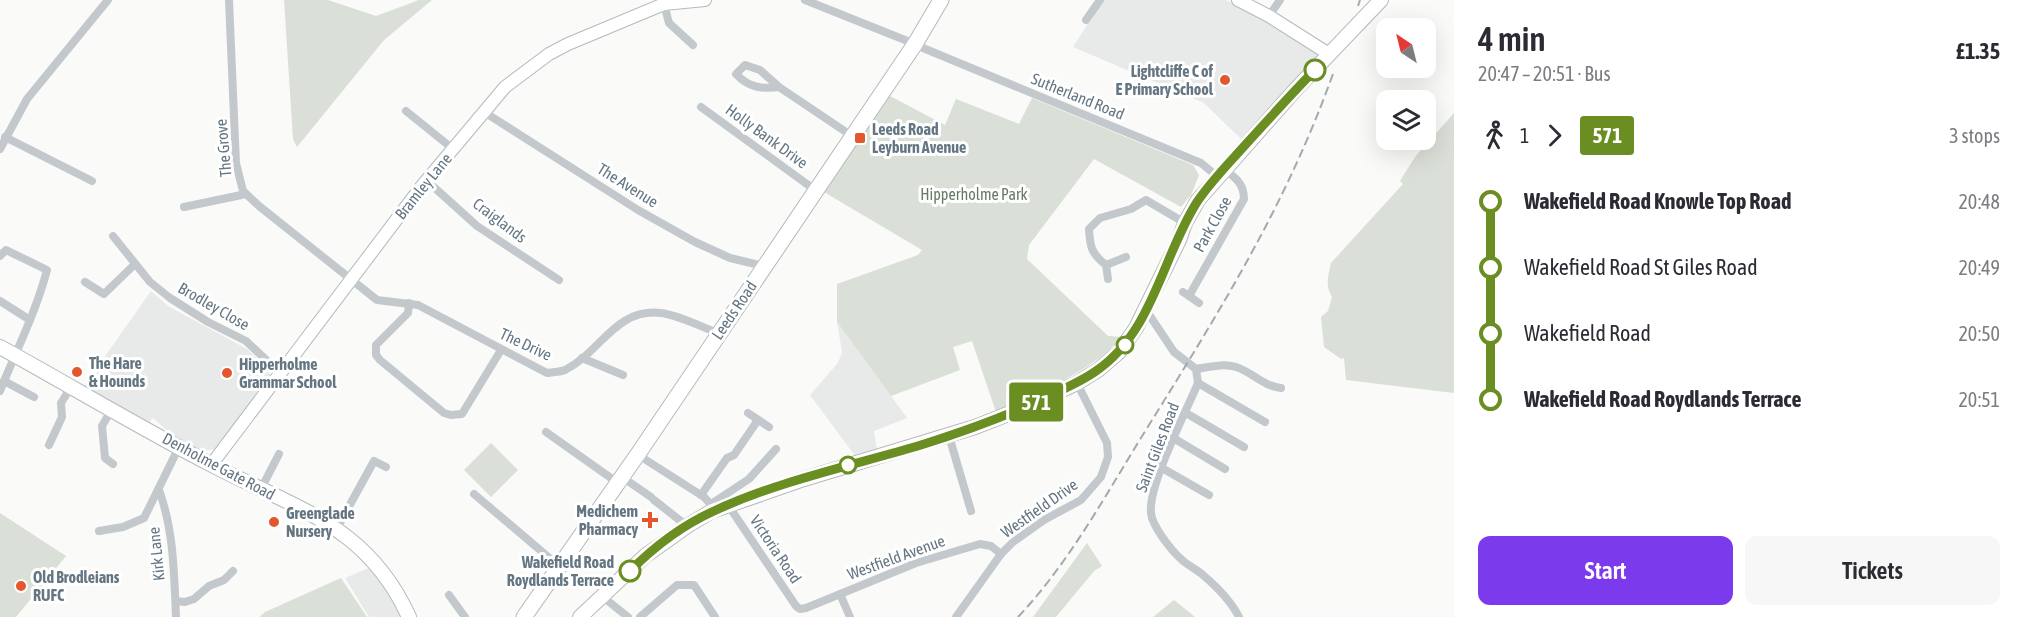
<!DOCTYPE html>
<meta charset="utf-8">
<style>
body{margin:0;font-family:"Asap Condensed",sans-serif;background:#f7f7f7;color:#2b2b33;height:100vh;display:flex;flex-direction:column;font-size:22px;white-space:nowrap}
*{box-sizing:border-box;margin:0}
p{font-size:20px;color:#7c7c81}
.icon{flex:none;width:33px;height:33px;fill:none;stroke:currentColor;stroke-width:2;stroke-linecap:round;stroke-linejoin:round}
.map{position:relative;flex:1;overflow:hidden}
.sheet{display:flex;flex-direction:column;background:#fff;width:570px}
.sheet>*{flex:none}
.badge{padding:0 12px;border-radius:4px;font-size:21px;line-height:39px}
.needle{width:39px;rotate:325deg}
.fabs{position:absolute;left:1376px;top:18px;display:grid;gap:12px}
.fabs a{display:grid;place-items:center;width:60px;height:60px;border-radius:12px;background:#fff;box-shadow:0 6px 24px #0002;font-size:30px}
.map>.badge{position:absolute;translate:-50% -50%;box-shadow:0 0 0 3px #fff}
.legs{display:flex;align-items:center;gap:9px;height:66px;padding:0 24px;font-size:20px}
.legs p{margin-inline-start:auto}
.overview{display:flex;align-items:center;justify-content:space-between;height:102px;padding:0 24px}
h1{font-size:33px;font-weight:600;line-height:45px}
.button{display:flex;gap:12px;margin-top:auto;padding:12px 24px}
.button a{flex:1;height:69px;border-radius:12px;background:#7c3aed;color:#fff;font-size:24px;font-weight:600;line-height:69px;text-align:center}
.button a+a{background:#f7f7f7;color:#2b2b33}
ul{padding:0 24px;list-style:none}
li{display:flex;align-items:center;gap:21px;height:66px;font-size:22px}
li i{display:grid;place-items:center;width:9px;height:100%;margin:0 8px;background:currentColor}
li i::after{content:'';width:15px;height:15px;margin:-8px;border:4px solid;border-radius:50%;background:#fff}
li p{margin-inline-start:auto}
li:first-child i{background:linear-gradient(#0000 50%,currentColor 0)}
li:last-child i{background:linear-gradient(currentColor 50%,#0000 0)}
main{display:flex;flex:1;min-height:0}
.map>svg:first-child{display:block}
</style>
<main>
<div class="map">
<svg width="1454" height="617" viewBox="0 0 1454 617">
<rect width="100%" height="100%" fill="#fafaf8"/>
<g fill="#e8e9e9">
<polygon points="1103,0 1226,0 1316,50 1319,57 1243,141 1204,103 1073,47"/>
<polygon points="151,291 168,306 247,349 268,369 271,376 267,383 214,449 202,452 172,435 153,418 148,424 84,387 89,376 96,375 101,362"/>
<polygon points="837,322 907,418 874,431 877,450 856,457 810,395 838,363 842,352"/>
<polygon points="371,567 396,604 402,617 369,617 345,578"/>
</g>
<g fill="#dadfd7">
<polygon points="284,0 328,0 376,16 419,0 432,0 384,40 297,147 293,139"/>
<path d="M890 96 945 125 956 99 1019 124 1032 98 1193 165 1199 175 1191 195 1181 207 1094 159 1029 245 1027 259 1108 336 1122 337C1088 374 1041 391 996 412L972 341 953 347 960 370 891 396 837 322V284L918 255 922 250 824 192Z"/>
<path d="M1454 113V393L1346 380 1344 358 1341 359 1324 347 1321 317 1328 311 1332 297C1325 285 1328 276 1331 263L1403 184 1400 181 1415 157Z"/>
<polygon points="491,443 518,470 491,497 464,470"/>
<polygon points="0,513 66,556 16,617 0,617"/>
<polygon points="1087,543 1102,566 1094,571 1056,617 1033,617"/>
<polygon points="341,578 367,617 259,617 265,612"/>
<polygon points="1174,600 1195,617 1153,617"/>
</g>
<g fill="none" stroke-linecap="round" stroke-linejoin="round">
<defs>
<g id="secondary">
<polyline points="1238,0 1269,16 1329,54"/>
<polyline points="211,465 421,187 505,87 549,54 568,44 664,4 705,0"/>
</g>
<g id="primary">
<path d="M0 347C71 386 140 428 212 465 257 489 308 507 348 538 376 560 395 586 409 617"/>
<polyline points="580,617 645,556 687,526 712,511 804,479 975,427 1026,407 1077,383 1098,370 1119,352 1136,328 1179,240 1185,223 1198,200 1296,89 1381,0"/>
</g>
<polyline id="highway" points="524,617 638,454 915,44 941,0"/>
</defs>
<use href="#secondary" stroke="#b3babf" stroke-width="14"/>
<use href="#primary" stroke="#b5babe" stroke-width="16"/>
<use href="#highway" stroke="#b4b9bd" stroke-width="17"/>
<g stroke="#c3c8cc" stroke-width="8">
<path d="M229 0 236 163 243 191 259 206 377 300 418 305 547 373C553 372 560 372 565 370 601 352 615 308 661 313 678 315 702 327 718 333"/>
<polyline points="805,0 915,44"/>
<polyline points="664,4 669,23 693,45"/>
<polyline points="1269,16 1280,0"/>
<polyline points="1086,20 1100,0"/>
<polyline points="923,48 1201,163 1218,177"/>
<path d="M779 87C762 89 749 88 736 74L745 65 760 70 779 87 852 136"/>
<polyline points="701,107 815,190"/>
<polyline points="406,111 453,149"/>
<polyline points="484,112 638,210 695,242 730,258 764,266"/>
<polyline points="5,137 92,181"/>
<polyline points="0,149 27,99 108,0"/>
<polyline points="426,180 477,226 559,280"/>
<polyline points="184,207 246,194"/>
<polyline points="113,236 150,282 170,298 208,322 246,341 280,373"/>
<path d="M0 256 6 250 47 270C36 312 16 351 0 391"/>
<polyline points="1106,265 1126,257"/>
<path d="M1108 279 1106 265C1092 254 1090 248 1089 229L1100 218 1131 209 1146 200 1185 223"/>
<polyline points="85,282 104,294 135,264"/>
<path d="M1183 292 1189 296 1244 199C1244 184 1236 178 1224 169"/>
<polyline points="1189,296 1199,303"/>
<polyline points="0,301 30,320"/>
<polyline points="409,303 408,313 376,345 376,355 380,360 444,413 451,415 462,414 501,350"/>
<path d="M1146 310 1174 352 1196 369 1198 383C1186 412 1148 485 1151 513 1152 526 1171 550 1181 559 1187 565 1196 569 1203 575 1217 587 1231 601 1239 617"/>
<polyline points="582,358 623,375"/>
<path d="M1196 369C1210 367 1223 363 1236 367 1252 372 1263 386 1281 388"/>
<polyline points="4,381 34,397"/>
<polyline points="1198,383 1265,422"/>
<polyline points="112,409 102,426 105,458 113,464"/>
<polyline points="748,413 769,427"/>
<polyline points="1186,413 1244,447"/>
<polyline points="546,432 618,483"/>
<polyline points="949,436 971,511"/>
<polyline points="1175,439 1225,469"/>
<polyline points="49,445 62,417 61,403 71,387"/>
<polyline points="646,460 704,497 716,510"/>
<polyline points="1162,468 1209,495"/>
<polyline points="622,477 651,497"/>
<polyline points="261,489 279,454"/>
<path d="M159 490C174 531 174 574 176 617"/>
<polyline points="474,494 560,567"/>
<polyline points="701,495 727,458 734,455 758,420"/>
<polyline points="654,500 687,526"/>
<polyline points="711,504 749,479 776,449"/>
<polyline points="728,505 796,606 800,609 806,608 916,563 980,544 991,546 1001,554"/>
<polyline points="336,530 374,461 386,467"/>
<polyline points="99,531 123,527 144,518 179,447"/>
<polyline points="840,594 850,617"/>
<polyline points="449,595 465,617"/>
<polyline points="603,597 628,617"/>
<polyline points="176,601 185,602 194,599 209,586 224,580 233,571"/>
<polyline points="640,617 677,585 694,585 715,617"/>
<polyline points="956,617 1001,554 1013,542 1044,520 1081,500 1101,477 1108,457 1107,443 1077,383"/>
</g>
<use href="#secondary" stroke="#fff" stroke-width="12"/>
<use href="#primary" stroke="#fff" stroke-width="14"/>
<use href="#highway" stroke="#fff" stroke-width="15"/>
<g stroke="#a2aab0" stroke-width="2" stroke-dasharray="9 4.5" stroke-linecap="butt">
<polyline points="1358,6 1360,0"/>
<path d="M1018 617C1069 563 1105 496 1144 433 1218 314 1287 204 1334 71"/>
</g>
</g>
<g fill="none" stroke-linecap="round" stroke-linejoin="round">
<defs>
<path id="line-1" d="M630 571C654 547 683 525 714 511 778 481 854 465 921 445 962 432 1002 418 1040 400 1059 391 1079 383 1096 371 1153 332 1162 257 1197 202 1211 181 1230 162 1247 143 1269 119 1291 94 1315 70"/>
</defs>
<use href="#line-1" stroke="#fff" stroke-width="14"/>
<use href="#line-1" stroke="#6b8e23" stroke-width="9"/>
</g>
<g fill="#fff" stroke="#6b8e23" stroke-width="3">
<circle cx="1315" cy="70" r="10"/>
<circle cx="1125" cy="345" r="8"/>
<circle cx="848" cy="465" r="8"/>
<circle cx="630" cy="571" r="10"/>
</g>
<g fill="#e4572e" stroke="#fff" stroke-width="2">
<circle cx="1225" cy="80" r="6"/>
<rect x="854" y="132" width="12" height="12" rx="3"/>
<circle cx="77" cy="372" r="6"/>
<circle cx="227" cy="373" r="6"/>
<path d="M647 511h6v6h6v6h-6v6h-6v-6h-6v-6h6z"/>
<circle cx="274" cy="522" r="6"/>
<circle cx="21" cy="586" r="6"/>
</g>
<g text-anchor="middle" stroke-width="6" stroke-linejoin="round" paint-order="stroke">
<g font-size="16" font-weight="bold" fill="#657683" stroke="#fff" text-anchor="start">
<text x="1213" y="77" text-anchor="end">Lightcliffe C of<tspan x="1213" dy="18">E Primary School</tspan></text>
<text x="872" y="135">Leeds Road<tspan x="872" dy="18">Leyburn Avenue</tspan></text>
<text x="89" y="369">The Hare<tspan x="89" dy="18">&amp; Hounds</tspan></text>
<text x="239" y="370">Hipperholme<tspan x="239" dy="18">Grammar School</tspan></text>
<text x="638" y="517" text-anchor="end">Medichem<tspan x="638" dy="18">Pharmacy</tspan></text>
<text x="286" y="519">Greenglade<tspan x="286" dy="18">Nursery</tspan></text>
<text x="33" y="583">Old Brodleians<tspan x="33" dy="18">RUFC</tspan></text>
</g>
<g font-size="16" fill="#657683" stroke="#fff">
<text transform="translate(1078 96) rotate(22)" y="6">Sutherland Road</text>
<text transform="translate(767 136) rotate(36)" y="6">Holly Bank Drive</text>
<text transform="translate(223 148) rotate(-95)" y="6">The Grove</text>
<text transform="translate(628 185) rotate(32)" y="6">The Avenue</text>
<text transform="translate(423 186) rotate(-51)" y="6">Bramley Lane</text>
<text transform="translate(500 220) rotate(37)" y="6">Craiglands</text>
<text transform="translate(1212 224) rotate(-61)" y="6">Park Close</text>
<text transform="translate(214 306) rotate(30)" y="6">Brodley Close</text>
<text transform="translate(734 310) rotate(-56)" y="6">Leeds Road</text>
<text transform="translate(526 344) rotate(25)" y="6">The Drive</text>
<text transform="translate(1157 447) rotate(-69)" y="6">Saint Giles Road</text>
<text transform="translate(219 466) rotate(28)" y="6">Denholme Gate Road</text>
<text transform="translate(1039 508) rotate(-35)" y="6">Westfield Drive</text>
<text transform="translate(776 549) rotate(56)" y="6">Victoria Road</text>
<text transform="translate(156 554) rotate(-96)" y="6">Kirk Lane</text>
<text transform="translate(896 557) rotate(-20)" y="6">Westfield Avenue</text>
</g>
<g font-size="16" fill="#687a64" stroke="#fff">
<text x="974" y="200">Hipperholme Park</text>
</g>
<g font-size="16" font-weight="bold" fill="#657683" stroke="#fff" text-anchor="end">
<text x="614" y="568">Wakefield Road<tspan x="614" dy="18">Roydlands Terrace</tspan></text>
</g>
</g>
</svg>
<div class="fabs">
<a><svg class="needle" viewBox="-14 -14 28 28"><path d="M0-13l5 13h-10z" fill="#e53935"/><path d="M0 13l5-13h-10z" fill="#7c7c81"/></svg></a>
<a><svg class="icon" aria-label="layers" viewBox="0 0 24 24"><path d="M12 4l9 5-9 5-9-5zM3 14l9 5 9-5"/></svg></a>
</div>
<b class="badge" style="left:1036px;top:402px;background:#6b8e23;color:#fff">571</b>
</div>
<section class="sheet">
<div class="overview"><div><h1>4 min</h1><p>20:47 – 20:51 · Bus</p></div><b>£1.35</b></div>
<div class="legs"><svg class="icon" aria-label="walk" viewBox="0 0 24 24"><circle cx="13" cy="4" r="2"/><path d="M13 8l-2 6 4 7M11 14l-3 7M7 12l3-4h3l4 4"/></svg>1<svg class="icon" aria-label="forward" viewBox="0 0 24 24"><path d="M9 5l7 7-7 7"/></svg><b class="badge" style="background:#6b8e23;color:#fff">571</b><p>3 stops</p></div>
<ul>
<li><i style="color:#6b8e23"></i><b>Wakefield Road Knowle Top Road</b><p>20:48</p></li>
<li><i style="color:#6b8e23"></i><span>Wakefield Road St Giles Road</span><p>20:49</p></li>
<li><i style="color:#6b8e23"></i><span>Wakefield Road</span><p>20:50</p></li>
<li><i style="color:#6b8e23"></i><b>Wakefield Road Roydlands Terrace</b><p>20:51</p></li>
</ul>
<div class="button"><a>Start</a><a>Tickets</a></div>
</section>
</main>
